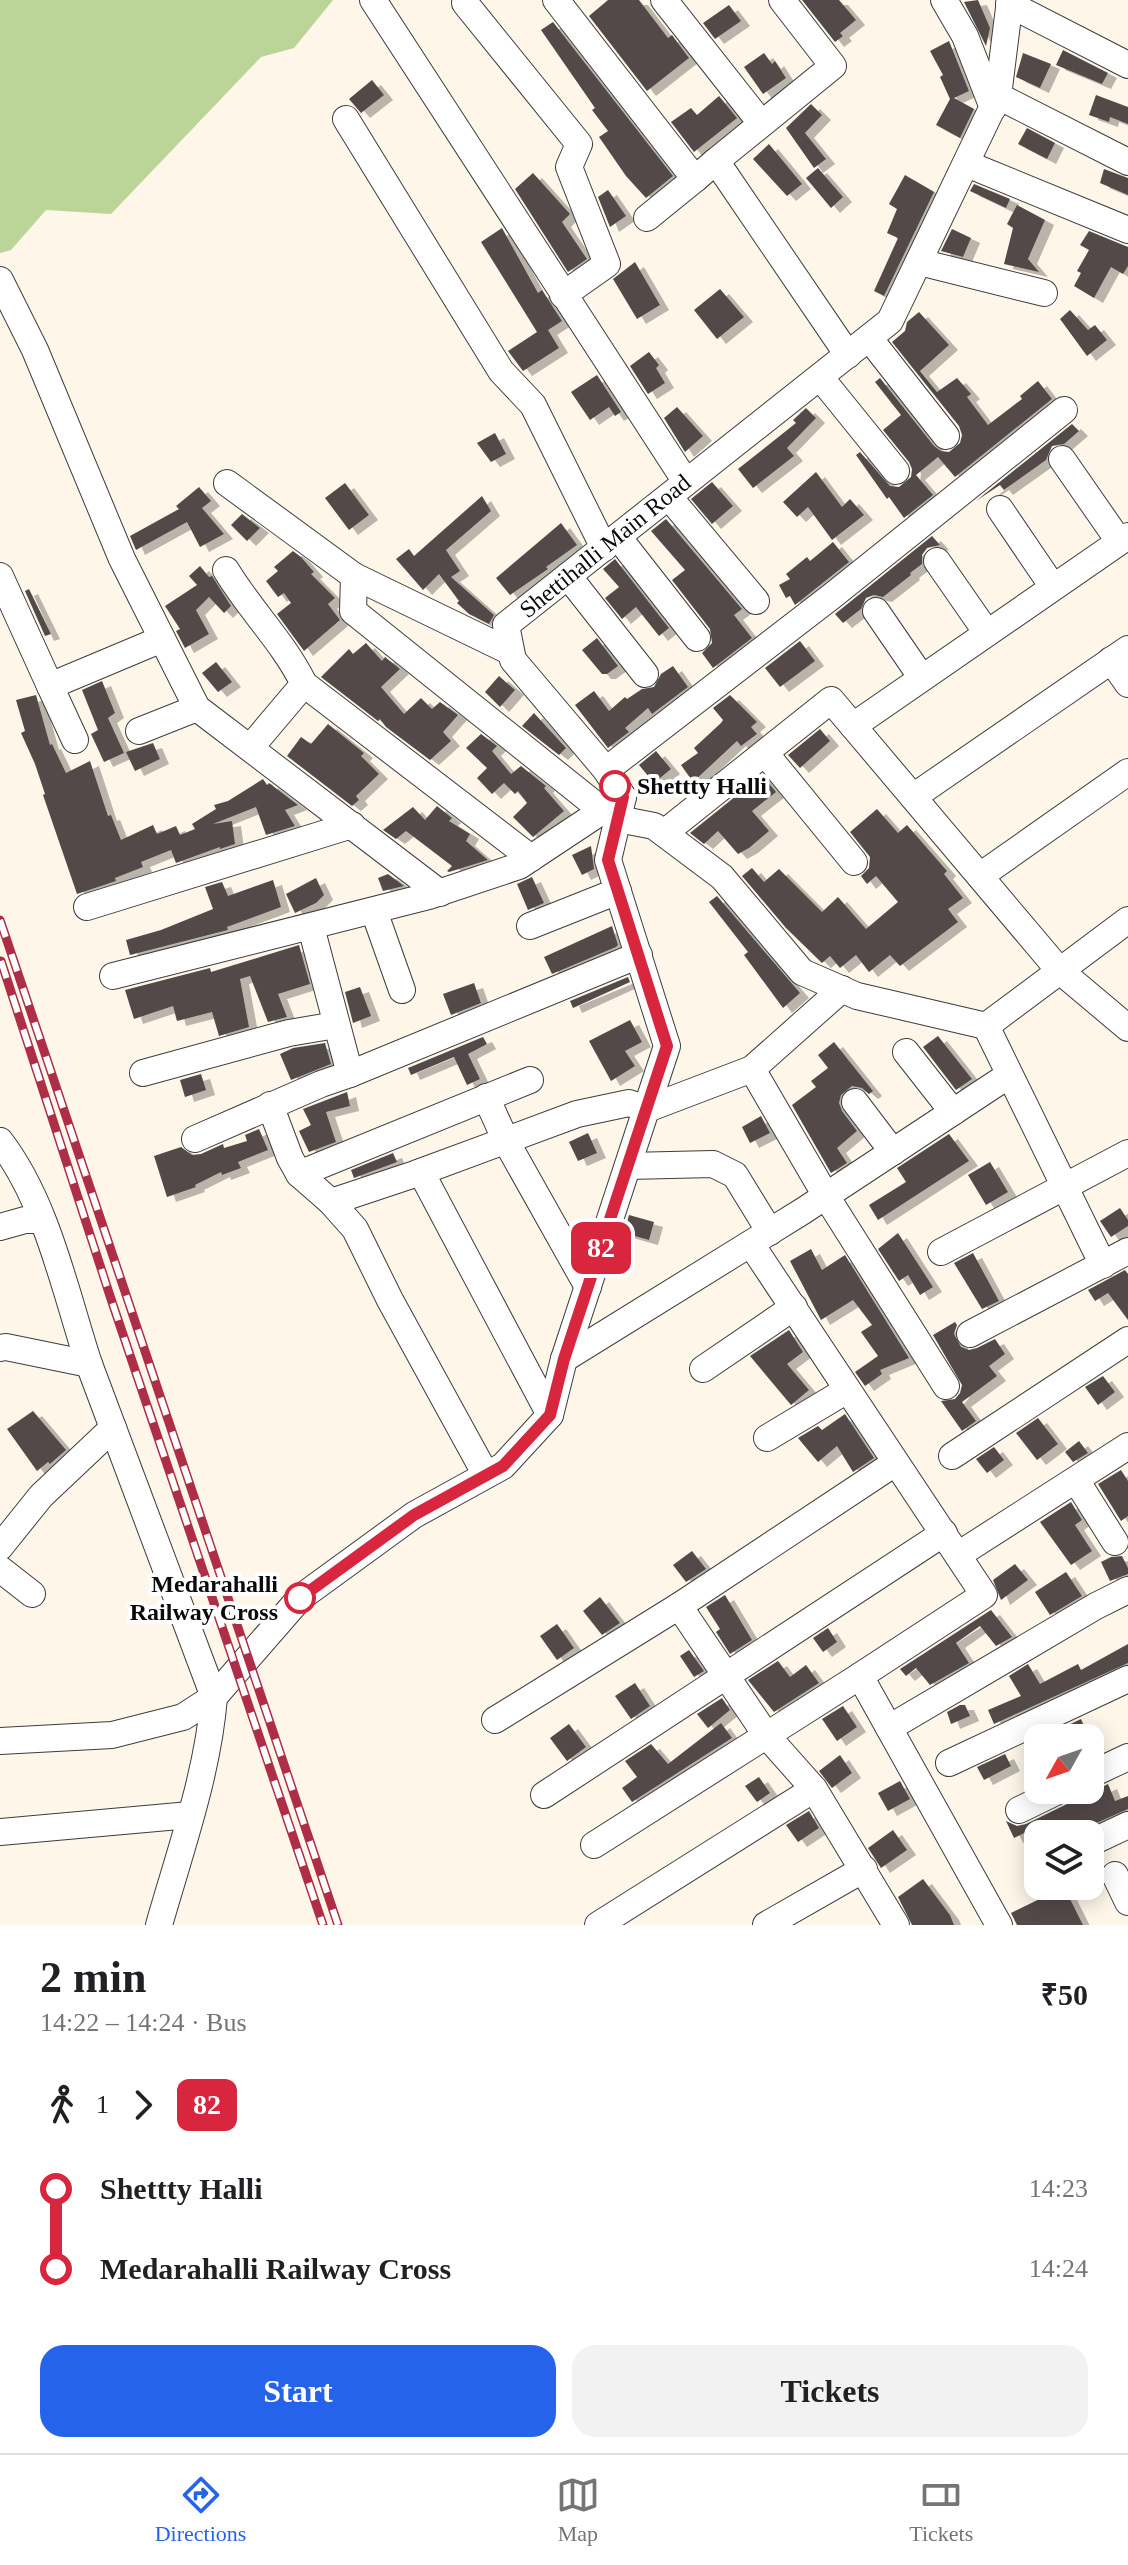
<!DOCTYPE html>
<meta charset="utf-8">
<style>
body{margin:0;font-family:"Times New Roman",serif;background:#f2f2f2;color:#202124;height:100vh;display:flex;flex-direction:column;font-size:30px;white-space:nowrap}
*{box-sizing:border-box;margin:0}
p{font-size:26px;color:#757577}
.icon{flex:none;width:44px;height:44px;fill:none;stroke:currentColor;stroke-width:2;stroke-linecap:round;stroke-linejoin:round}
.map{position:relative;height:1925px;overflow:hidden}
.panel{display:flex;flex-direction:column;background:#fff;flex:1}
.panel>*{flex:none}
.badge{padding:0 16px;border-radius:12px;font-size:28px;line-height:52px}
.needle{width:52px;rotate:230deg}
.tools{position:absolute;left:1024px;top:1724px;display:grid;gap:16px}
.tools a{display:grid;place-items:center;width:80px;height:80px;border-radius:16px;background:#fff;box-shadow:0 4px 20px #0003;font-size:40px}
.map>.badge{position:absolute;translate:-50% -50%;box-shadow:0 0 0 4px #fff}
.legs{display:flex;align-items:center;gap:12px;height:88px;padding:0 40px;font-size:26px}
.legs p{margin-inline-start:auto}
.headline{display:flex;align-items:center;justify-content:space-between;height:136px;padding:0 40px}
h1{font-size:44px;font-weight:800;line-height:60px}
.button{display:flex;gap:16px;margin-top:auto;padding:16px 40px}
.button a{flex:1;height:92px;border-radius:24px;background:#2563eb;color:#fff;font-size:32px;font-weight:800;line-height:92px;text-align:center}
.button a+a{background:#f2f2f2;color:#202124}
ul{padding:0 40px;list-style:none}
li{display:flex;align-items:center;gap:28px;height:80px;font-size:30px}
li i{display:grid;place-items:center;width:12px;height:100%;margin:0 10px;background:currentColor}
li i::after{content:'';width:20px;height:20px;margin:-10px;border:6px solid;border-radius:50%;background:#fff}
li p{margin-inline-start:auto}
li:first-child i{background:linear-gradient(#0000 50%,currentColor 0)}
li:last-child i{background:linear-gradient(currentColor 50%,#0000 0)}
.dock{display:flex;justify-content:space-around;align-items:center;height:112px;border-top:2px solid #e0e0e0;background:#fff;font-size:22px;color:#757577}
.dock a{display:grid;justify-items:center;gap:4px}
.dock .selected{color:#2563eb}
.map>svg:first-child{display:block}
</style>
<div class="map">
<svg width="1128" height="1925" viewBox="0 0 1128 1925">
<defs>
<filter id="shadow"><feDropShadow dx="9" dy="5" stdDeviation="0" flood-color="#0004"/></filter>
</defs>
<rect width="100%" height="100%" fill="#fdf6e9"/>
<polygon fill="#bbd497" points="0,0 333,0 294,48 261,57 111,214 46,210 11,250 0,253"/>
<g fill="#524a48" filter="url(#shadow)">
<polygon points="608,0 639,0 668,38 672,35 689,58 647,91 589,16"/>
<polygon points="802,0 839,0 856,20 840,33 843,36 835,42"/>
<polygon points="978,0 990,28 986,46 964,2"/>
<polygon points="729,5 741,21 715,39 703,23"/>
<polygon points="553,22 673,176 646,198 626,176 599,137 608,131 592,110 595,108 541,30"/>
<polygon points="949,41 969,91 954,98 974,109 960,138 936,125 950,99 940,77 943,75 930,51"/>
<polygon points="1063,50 1108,73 1102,84 1056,65"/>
<polygon points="764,53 772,64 775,61 786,78 763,94 744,67"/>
<polygon points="1023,53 1051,64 1040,88 1016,77"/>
<polygon points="372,80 384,95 361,113 349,99"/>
<polygon points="1096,95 1128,107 1128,124 1110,117 1109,122 1089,115"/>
<polygon points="719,96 737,118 694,152 671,122 691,108 697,115"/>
<polygon points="811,104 822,115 805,133 826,159 814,168 786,128"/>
<polygon points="1027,128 1055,143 1047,159 1018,144"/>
<polygon points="769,144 802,184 787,196 753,159"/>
<polygon points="818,168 843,197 831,208 806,178"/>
<polygon points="1104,169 1128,178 1128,195 1100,183"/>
<polygon points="533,173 570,214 562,222 587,259 568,272 515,189"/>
<polygon points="905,175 934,192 884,296 874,291 898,238 887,233 897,209 889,204"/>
<polygon points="974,184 1010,199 1006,208 970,191"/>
<polygon points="608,190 626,216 610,227 598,197"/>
<polygon points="1017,205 1045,220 1028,259 1039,272 1004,264 1013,228 1007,224"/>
<polygon points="502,228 538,293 542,290 562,321 548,330 559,348 523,371 508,351 537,332 481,242"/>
<polygon points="952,229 971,238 963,257 941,251"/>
<polygon points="1089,231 1128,247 1128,266 1123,274 1111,267 1094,298 1074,286 1081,273 1077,271 1089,250 1080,245"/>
<polygon points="635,262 660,305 637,319 613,279"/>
<polygon points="720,289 744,317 717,339 694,310"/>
<polygon points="1070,310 1088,330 1095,325 1107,340 1087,356 1060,319"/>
<polygon points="919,312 949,345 920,371 937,392 957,378 971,394 967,397 988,425 1022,399 1020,396 1038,381 1052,399 955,477 938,457 916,475 933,495 904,518 889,497 887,499 856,455 860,452 890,486 899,487 911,477 912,469 909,462 883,430 901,415 875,382 880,378 934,446 941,451 949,452 960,443 962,435 959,426 892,342 905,331 907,322"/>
<polygon points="649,352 659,365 656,368 665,383 648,394 630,366"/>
<polygon points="597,375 621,412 615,416 609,407 590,420 571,392"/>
<polygon points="677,407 703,436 685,452 664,418"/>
<polygon points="806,408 816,418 787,448 794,456 753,488 738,469 796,423 793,420"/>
<polygon points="1072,424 1079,431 1064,444 1052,446 1046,460 1004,490 1000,485 976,501"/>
<polygon points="495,433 506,454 491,462 477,443"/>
<polygon points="816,472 842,507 850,499 864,515 832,540 808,507 797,517 783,502"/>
<polygon points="712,482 733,506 712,524 691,499"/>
<polygon points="345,483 369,515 349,530 325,498"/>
<polygon points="199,487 211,501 202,508 224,534 200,547 187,522 136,550 130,536 179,509 176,506"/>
<polygon points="482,496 491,511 446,550 460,571 451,577 494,615 489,624 469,614 457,603 459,601 439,574 423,590 396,559 409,549 414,556"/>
<polygon points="242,514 260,528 247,541 231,525"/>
<polygon points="666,519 742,609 734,615 752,638 713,668 702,653 712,643 710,629 672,580 685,570 651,531"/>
<polygon points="561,523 577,545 546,567 548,569 510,595 496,578"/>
<polygon points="932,536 940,545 927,548 922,555 922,564 910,573 911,575 883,597 874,595 866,598 861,609 843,623 835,614"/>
<polygon points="833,542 849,562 795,605 790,596 786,598 779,585 790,579 786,574 807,557 810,561"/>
<polygon points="293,551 301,557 314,572 311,574 335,598 328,604 340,620 304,651 277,614 291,603 284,593 278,597 266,581 278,571 274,567"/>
<polygon points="615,559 669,628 659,636 636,607 622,619 605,598 619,587 603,569"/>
<polygon points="200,566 209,577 212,576 231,606 224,613 209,597 196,610 209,634 185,648 176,631 180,629 165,606 197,585 189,576"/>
<polygon points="29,589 51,634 45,636 25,591"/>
<polygon points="597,638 618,666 607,674 602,674 582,650"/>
<polygon points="800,641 815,661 780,687 765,668"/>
<polygon points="366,643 382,661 385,657 400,669 381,687 404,714 421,698 432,709 440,702 458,715 443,732 451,741 430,760 386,727 380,719 378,721 321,677 349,649 353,654"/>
<polygon points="216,662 232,682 218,692 202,673"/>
<polygon points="673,666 688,687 652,714 648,708 625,728 629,732 608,748 575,705 594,691 609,711 625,697 627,699 642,689 654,687 661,674"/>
<polygon points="499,676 515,690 500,707 485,692"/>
<polygon points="102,681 115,713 108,718 124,753 104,762 91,734 98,730 82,690"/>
<polygon points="36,695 50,745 52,744 66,773 90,761 108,816 111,815 121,840 153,825 157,834 176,826 180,835 195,829 192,824 216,809 214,805 228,801 263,779 267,785 269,783 298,805 285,810 295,826 266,835 256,807 213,824 232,821 235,844 220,849 220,847 176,863 171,850 141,862 143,867 115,878 116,881 77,894 43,795 45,794 35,764 21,733 25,731 16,700"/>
<polygon points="730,695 757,722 751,727 757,734 741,746 737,741 693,782 681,765 698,753 694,748 721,723 723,720 713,708"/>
<polygon points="534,713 566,748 559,755 522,726"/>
<polygon points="328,724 364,753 361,756 379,774 356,796 359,800 352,806 287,756 301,737 311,744"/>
<polygon points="820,729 830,741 800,768 788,755"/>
<polygon points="481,734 497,746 492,751 511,774 521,766 546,786 544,788 564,811 533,837 513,817 527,803 518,791 515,794 504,783 492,794 477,778 487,768 466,748"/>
<polygon points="153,743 160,759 135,771 126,752"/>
<polygon points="656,751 671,769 654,783 639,765"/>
<polygon points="762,775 776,792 752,811 769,831 749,848 738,854 718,831 704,844 690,833"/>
<polygon points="437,806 452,818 449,821 470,834 466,841 488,860 449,872 447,871 452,866 406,831 396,839 383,830 413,807 425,820"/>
<polygon points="877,809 898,833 907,825 947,871 944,874 963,898 948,909 958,922 900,966 890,955 869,972 856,955 840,968 830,956 822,963 786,928 742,876 752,868 764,882 779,869 822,912 838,897 866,929 898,902 876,876 867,884 861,876 869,868 870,857 850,832"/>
<polygon points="591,846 594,869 582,875 572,855"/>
<polygon points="388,874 404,886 383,891 378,878"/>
<polygon points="532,877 544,903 528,910 517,884"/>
<polygon points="316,878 324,895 316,903 295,913 286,894"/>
<polygon points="273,880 281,907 227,927 228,930 224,931 130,955 126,940 161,930 213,909 205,887 222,882 228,896"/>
<polygon points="717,896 800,993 783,1008 744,955 748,952 709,902"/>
<polygon points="612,926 618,945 616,947 552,974 544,957"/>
<polygon points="299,945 310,984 278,994 287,1017 268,1022 250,976 240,979 249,1027 219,1036 212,1012 177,1021 173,1006 134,1019 125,990 210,968 211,972"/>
<polygon points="628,977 630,982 573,1008 570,1001"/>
<polygon points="474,983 481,1003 451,1015 443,994"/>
<polygon points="360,987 371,1016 353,1023 345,992"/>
<polygon points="630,1020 642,1042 625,1051 635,1066 611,1081 589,1041"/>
<polygon points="938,1036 972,1079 956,1090 923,1047"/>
<polygon points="483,1037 487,1044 468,1054 480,1079 467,1085 454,1057 411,1075 408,1068"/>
<polygon points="834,1042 873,1091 869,1094 862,1088 852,1086 841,1095 839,1103 842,1111 857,1131 837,1148 847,1163 831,1173 792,1105 816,1087 811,1081 828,1068 818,1055"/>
<polygon points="325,1043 331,1064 291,1080 280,1054 293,1048"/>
<polygon points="201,1074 206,1090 185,1097 180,1080"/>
<polygon points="347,1092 350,1106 326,1112 336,1142 309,1152 299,1131 311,1125 303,1109"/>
<polygon points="761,1116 770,1133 750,1143 742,1127"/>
<polygon points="259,1129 268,1150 238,1162 241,1168 222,1175 221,1172 195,1185 196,1187 167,1197 154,1156 181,1147 192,1155 201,1154 223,1144 224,1148 247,1141 245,1135"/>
<polygon points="588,1133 597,1153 578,1161 569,1142"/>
<polygon points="949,1134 969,1161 878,1220 869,1205 906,1182 897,1168"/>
<polygon points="393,1153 397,1162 354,1178 351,1170"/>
<polygon points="990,1162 1008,1192 986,1205 968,1175"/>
<polygon points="1120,1208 1128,1220 1128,1226 1111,1237 1100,1221"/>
<polygon points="629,1215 654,1222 649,1240 624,1233"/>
<polygon points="898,1233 933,1287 920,1295 908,1275 899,1281 878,1249"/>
<polygon points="811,1249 822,1270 845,1255 909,1358 880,1370 882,1374 865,1386 855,1372 878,1356 861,1332 872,1325 853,1300 821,1320 790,1261"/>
<polygon points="973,1253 999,1301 982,1309 954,1263"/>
<polygon points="1125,1270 1128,1274 1128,1320 1108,1293 1095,1301 1088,1290"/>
<polygon points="955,1322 957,1325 954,1334 961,1347 969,1350 977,1348 995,1339 1005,1354 981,1372 989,1366 997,1376 962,1402 976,1421 962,1431 941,1401 955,1399 960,1393 962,1385 933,1335"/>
<polygon points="789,1330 803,1352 787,1364 809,1390 791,1405 750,1356"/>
<polygon points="1103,1376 1115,1392 1098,1405 1085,1387"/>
<polygon points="33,1411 66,1450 50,1464 48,1462 37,1471 7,1429"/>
<polygon points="845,1414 874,1458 853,1472 837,1446 818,1462 798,1438 818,1426 822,1430"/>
<polygon points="1038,1418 1058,1444 1037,1460 1016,1433"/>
<polygon points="1079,1441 1088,1453 1073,1462 1065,1452"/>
<polygon points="994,1447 1004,1460 987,1473 976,1459"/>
<polygon points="1121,1470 1128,1481 1128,1516 1121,1521 1098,1484"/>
<polygon points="1071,1502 1082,1520 1075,1525 1092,1551 1071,1565 1040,1522"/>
<polygon points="692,1551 706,1569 686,1582 673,1565"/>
<polygon points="1122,1556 1128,1568 1128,1574 1110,1581 1101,1562 1111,1557"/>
<polygon points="1015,1564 1028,1580 1001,1600 993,1580"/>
<polygon points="1066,1572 1082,1596 1050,1615 1035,1592"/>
<polygon points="725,1595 752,1640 730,1654 716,1632 720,1629 706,1607"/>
<polygon points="600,1597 620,1623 602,1635 583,1611"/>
<polygon points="991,1610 1012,1637 996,1646 980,1626 956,1643 969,1663 930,1685 916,1668 906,1676 900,1669"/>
<polygon points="557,1624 574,1648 557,1660 540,1636"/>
<polygon points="828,1628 837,1642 823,1652 813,1638"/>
<polygon points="1128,1644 1128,1663 994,1724 988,1710 1021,1696 1009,1676 1028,1664 1040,1684 1078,1664 1081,1670"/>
<polygon points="689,1650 704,1671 694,1677 680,1656"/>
<polygon points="778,1661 790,1677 806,1665 819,1683 774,1712 748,1680"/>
<polygon points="635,1683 650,1706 631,1719 615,1696"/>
<polygon points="722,1698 730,1710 708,1728 697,1714"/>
<polygon points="960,1705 965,1705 970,1716 951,1724 947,1712"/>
<polygon points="843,1706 857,1727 837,1741 822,1719"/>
<polygon points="1081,1719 1089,1738 1057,1738 1054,1732"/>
<polygon points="721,1723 732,1738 632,1802 622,1788 637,1777 625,1761 651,1744 668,1764"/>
<polygon points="569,1724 586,1747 567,1761 550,1738"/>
<polygon points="1005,1754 1011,1766 984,1780 977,1767"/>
<polygon points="840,1755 852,1773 832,1788 819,1771"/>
<polygon points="759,1777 770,1793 757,1802 745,1786"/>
<polygon points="900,1781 910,1799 888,1811 878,1793"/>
<polygon points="1108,1784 1115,1801 1128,1796 1128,1809 1083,1829 1077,1834 1054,1834 1049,1821 1014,1838 1006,1821 1017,1826 1026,1824 1067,1804 1075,1795 1085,1790 1096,1790"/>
<polygon points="809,1811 819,1828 798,1842 786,1825"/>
<polygon points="893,1830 907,1850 881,1868 868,1848"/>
<polygon points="923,1879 950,1915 954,1925 912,1925 898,1897"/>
<polygon points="1064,1887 1083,1925 1017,1925 1011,1913"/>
</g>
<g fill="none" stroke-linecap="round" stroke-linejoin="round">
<defs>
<g id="minor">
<polyline points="373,0 686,482"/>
<polyline points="556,0 695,179 716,161 848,355"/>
<polyline points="664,0 761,123"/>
<polyline points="944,0 965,36 993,108"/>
<polyline points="465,3 579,144 569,167 607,264 563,295"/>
<polyline points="1009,4 1128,65"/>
<polyline points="998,96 1128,162"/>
<polyline points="346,119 501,371 533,405 604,548"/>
<polyline points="716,161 833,66 782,0"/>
<polyline points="967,164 1128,230"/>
<polyline points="647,218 695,179"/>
<polyline points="919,262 1044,293"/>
<polyline points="0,280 35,350 122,559 197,708 440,893"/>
<polyline points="869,338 946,436"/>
<polyline points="820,377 896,471"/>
<polyline points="1062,459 1119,541"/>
<polyline points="227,483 354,576 511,652"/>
<polyline points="669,497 756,601"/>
<polyline points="1000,509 1053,587"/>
<polyline points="618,537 697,638"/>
<polyline points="937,561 987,633"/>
<path d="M226 570C250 610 284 643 304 684L250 748"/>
<polyline points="0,576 50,686 162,639"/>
<polyline points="354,576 353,611 603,811"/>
<polyline points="568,576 645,674"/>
<polyline points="876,611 922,678"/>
<polyline points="1111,660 1128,684"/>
<polyline points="304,684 531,858"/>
<polyline points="50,686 75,740"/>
<polyline points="853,726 1128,536"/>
<polyline points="139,731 197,708"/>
<polyline points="765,753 854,862"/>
<polyline points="606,770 832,596 1064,410"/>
<polyline points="913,797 1128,649"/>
<polyline points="618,819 654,826 722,877 802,972 857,996 986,1026"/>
<polyline points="664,833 831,700 1059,970 1128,1028"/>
<polyline points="980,876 1128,772"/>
<polyline points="87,907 352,825"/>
<polyline points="374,911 402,990"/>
<polyline points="530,926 618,891"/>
<polyline points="311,927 350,1074"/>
<polyline points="113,976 429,896 519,866 623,797"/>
<polyline points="842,989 752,1069 826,1196 946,1386"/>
<polyline points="986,1026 1103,1265"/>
<polyline points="986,1026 1128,920"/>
<polyline points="906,1052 953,1112"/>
<polyline points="143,1073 289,1033 336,1025"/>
<polyline points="486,1097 506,1141 588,1287"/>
<polyline points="855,1102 893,1152"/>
<polyline points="270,1105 290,1158 299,1174 331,1202 355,1229 390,1300 486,1475"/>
<polyline points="195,1139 321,1084 350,1074 639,955"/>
<path d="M0 1141C47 1202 65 1291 89 1364L6 1347 0 1348"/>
<polyline points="628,1166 713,1164 735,1175 770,1232"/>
<polyline points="421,1172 550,1415"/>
<polyline points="299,1174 530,1080"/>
<polyline points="331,1202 415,1174 577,1114 629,1103 647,1109 752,1069"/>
<polyline points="0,1227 25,1220 41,1220"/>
<polyline points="751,1244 984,1595 860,1676"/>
<polyline points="941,1252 1128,1153"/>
<polyline points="970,1334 1128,1251"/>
<polyline points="564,1359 803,1211 1009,1075"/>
<path d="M89 1364 214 1697C208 1774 180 1851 159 1925"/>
<polyline points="703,1369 794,1307"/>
<polyline points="767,1438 847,1390"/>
<polyline points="952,1456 1128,1340"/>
<polyline points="1076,1480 1115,1542"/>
<polyline points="0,1547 41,1496 113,1428"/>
<polyline points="958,1555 1128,1446"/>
<polyline points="0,1569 32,1594"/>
<polyline points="679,1606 766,1735 814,1789 896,1925"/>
<polyline points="495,1720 679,1606 895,1463"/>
<polyline points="889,1728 1096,1606 1128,1590"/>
<polyline points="0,1741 112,1735 183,1717 214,1697 300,1598 414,1515 503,1466 550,1415 564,1359 667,1046 608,860 623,797 606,770 513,660 506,625 890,321 998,96 1010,0"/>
<polyline points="949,1763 1128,1679"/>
<polyline points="1090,1775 1128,1757"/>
<polyline points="544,1795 944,1533"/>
<polyline points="1019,1810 1060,1790"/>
<polyline points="0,1832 190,1815"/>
<polyline points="1090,1843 1128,1825"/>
<polyline points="594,1845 860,1676 999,1925"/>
<polyline points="1115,1875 1128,1902"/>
<polyline points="598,1925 814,1789"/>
<polyline points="766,1925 864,1869"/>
</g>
</defs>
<use href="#minor" stroke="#3d3d3d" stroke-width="28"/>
<use href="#minor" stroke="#fff" stroke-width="26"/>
<defs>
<g id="rail">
<polyline points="0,920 338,1925"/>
<polyline points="1,961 111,1299 323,1925"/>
</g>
</defs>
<use href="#rail" stroke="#af2e47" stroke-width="9"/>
<use href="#rail" stroke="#fff" stroke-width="6" stroke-dasharray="18" stroke-linecap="butt"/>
</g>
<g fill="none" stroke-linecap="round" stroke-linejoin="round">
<defs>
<polyline id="line-1" points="300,1598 414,1515 503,1466 550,1415 564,1359 667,1046 608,860 623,797 615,786"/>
</defs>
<use href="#line-1" stroke="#fff" stroke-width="18"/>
<use href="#line-1" stroke="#d7263d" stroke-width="12"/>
</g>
<g fill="#fff" stroke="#d7263d" stroke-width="4">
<circle cx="615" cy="786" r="14"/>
<circle cx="300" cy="1598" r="14"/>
</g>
<g text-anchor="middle" stroke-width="8" stroke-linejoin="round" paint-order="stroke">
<g font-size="24" fill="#0a0a0a" stroke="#fff">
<text transform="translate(605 546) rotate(-39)" y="8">Shettihalli Main Road</text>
</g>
<g font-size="24" font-weight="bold" fill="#0a0a0a" stroke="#fff" text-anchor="start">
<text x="637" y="794">Shettty Halli</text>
<text x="278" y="1592" text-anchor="end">Medarahalli<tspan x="278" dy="28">Railway Cross</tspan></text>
</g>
</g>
</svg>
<div class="tools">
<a><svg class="needle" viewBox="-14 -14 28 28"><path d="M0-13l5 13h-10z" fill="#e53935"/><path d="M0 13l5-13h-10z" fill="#757577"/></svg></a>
<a><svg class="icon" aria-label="layers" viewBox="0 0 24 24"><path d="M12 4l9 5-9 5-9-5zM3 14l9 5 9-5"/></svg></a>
</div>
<b class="badge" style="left:601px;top:1248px;background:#d7263d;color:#fff">82</b>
</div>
<section class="panel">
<div class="headline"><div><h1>2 min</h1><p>14:22 – 14:24 · Bus</p></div><b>₹50</b></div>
<div class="legs"><svg class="icon" aria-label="walk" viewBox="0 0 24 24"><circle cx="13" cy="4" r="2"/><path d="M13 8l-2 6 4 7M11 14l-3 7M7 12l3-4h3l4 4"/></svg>1<svg class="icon" aria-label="forward" viewBox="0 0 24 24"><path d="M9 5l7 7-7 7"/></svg><b class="badge" style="background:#d7263d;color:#fff">82</b></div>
<ul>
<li><i style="color:#d7263d"></i><b>Shettty Halli</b><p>14:23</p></li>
<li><i style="color:#d7263d"></i><b>Medarahalli Railway Cross</b><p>14:24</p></li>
</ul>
<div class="button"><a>Start</a><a>Tickets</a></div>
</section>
<nav class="dock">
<a class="selected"><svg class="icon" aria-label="directions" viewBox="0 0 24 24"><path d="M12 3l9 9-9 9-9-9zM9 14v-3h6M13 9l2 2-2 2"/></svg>Directions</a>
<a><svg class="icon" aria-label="map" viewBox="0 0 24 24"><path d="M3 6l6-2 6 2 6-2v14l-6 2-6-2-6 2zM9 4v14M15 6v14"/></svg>Map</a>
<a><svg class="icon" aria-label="tickets" viewBox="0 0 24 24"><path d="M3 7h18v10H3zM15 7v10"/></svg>Tickets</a>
</nav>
